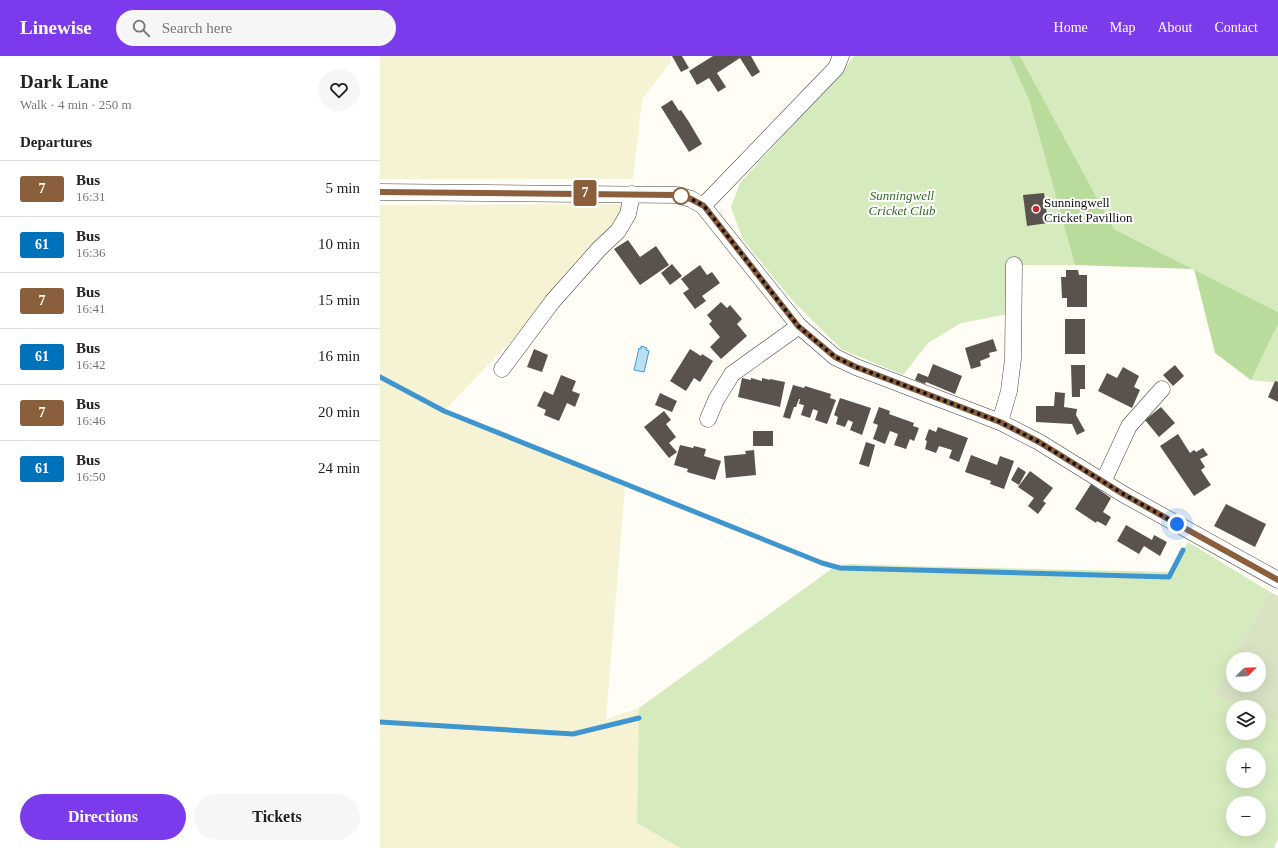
<!DOCTYPE html>
<meta charset="utf-8">
<style>
body{margin:0;font-family:"Times New Roman",serif;background:#f6f6f6;color:#222;height:100vh;display:flex;flex-direction:column;font-size:15px;white-space:nowrap}
*{box-sizing:border-box;margin:0}
p{font-size:13px;color:#767676}
.icon{flex:none;width:22px;height:22px;fill:none;stroke:currentColor;stroke-width:2;stroke-linecap:round;stroke-linejoin:round}
.map{position:relative;flex:1;overflow:hidden}
.drawer{display:flex;flex-direction:column;background:#fff;width:380px}
.drawer>*{flex:none}
.badge{padding:0 8px;border-radius:3px;font-size:14px;line-height:26px}
.needle{width:26px;rotate:67deg}
.buttons{position:absolute;left:846px;top:596px;display:grid;gap:8px}
.buttons a{display:grid;place-items:center;width:40px;height:40px;border-radius:50%;background:#fff;box-shadow:0 4px 16px #0002;font-size:20px}
.you{position:absolute;width:20px;height:20px;margin:-10px;border:3px solid #fff;border-radius:50%;background:#1a73e8;box-shadow:0 0 0 6px #1a73e833}
.map>.badge{position:absolute;translate:-50% -50%;box-shadow:0 0 0 2px #fff}
h2{padding:0 20px;font-size:15px;line-height:36px}
.round{display:grid;place-items:center;flex:none;width:42px;height:42px;border-radius:21px;background:#f6f6f6}
.head{display:flex;align-items:center;justify-content:space-between;height:68px;padding:0 20px}
h1{font-size:19px;font-weight:800;line-height:30px}
.action{display:flex;gap:8px;margin-top:auto;padding:8px 20px}
.action a{flex:1;height:46px;border-radius:24px;background:#7c3aed;color:#fff;font-size:16px;font-weight:800;line-height:46px;text-align:center}
.action a+a{background:#f6f6f6;color:#222}
ul{padding:0;list-style:none}
li{display:flex;align-items:center;gap:12px;height:56px;padding:0 20px;border-top:1px solid #e0e0e0}
li div{flex:1}
li b{display:block;font-size:15px}
li em{font-style:normal}
li .badge{min-width:44px;font-weight:700;text-align:center}
header{display:flex;align-items:center;gap:24px;box-sizing:border-box;height:56px;padding:0 20px;background:#7c3aed;color:#fff}
header strong{font-size:19px}
nav{display:flex;gap:22px;margin-inline-start:auto;font-size:14px}
.search{width:280px;height:36px;background:#f6f6f6;display:flex;align-items:center;gap:10px;box-sizing:border-box;padding:0 14px;border-radius:22px;color:#767676;font-size:15px}
main{display:flex;flex:1;min-height:0}
.map>svg:first-child{display:block}
</style>
<header>
<strong>Linewise</strong>
<div class="search"><svg class="icon" aria-label="search" viewBox="0 0 24 24"><circle cx="10" cy="10" r="6"/><path d="M15 15l6 6"/></svg>Search here</div>
<nav><a>Home</a><a>Map</a><a>About</a><a>Contact</a></nav>
</header>
<main>
<section class="drawer">
<div class="head"><div><h1>Dark Lane</h1><p>Walk · 4 min · 250 m</p></div><a class="round"><svg class="icon" aria-label="heart" viewBox="0 0 24 24"><path d="M12 20l-8-8c-3-5 5-10 8-4 3-6 11-1 8 4z"/></svg></a></div>
<h2>Departures</h2>
<ul>
<li><span class="badge" style="background:#8b5e3c;color:#fff">7</span><div><b>Bus</b><p>16:31</p></div><em>5 min</em></li>
<li><span class="badge" style="background:#0072bc;color:#fff">61</span><div><b>Bus</b><p>16:36</p></div><em>10 min</em></li>
<li><span class="badge" style="background:#8b5e3c;color:#fff">7</span><div><b>Bus</b><p>16:41</p></div><em>15 min</em></li>
<li><span class="badge" style="background:#0072bc;color:#fff">61</span><div><b>Bus</b><p>16:42</p></div><em>16 min</em></li>
<li><span class="badge" style="background:#8b5e3c;color:#fff">7</span><div><b>Bus</b><p>16:46</p></div><em>20 min</em></li>
<li><span class="badge" style="background:#0072bc;color:#fff">61</span><div><b>Bus</b><p>16:50</p></div><em>24 min</em></li>
</ul>
<div class="action"><a>Directions</a><a>Tickets</a></div>
</section>
<div class="map">
<svg width="898" height="792" viewBox="0 0 898 792">
<rect width="100%" height="100%" fill="#fffdf5"/>
<g fill="#f6f3d4">
<polygon points="0,0 290,0 291,5 262,44 253,123 0,123"/>
<polygon points="241,148 241,170 64,355 245,431 226,663 259,652 257,767 300,792 0,792 0,149"/>
</g>
<g fill="#d5ebbd" fill-rule="evenodd">
<polygon points="474,0 629,0 649,44 695,209 640,209 640,256 581,267 548,287 523,319 461,293 413,245 363,184 351,151 360,127 468,8"/>
<polygon points="640,0 898,0 898,256 734,173"/>
<polygon points="898,268 898,327 871,324"/>
<path d="M808 486 890 536 832 639 860 651H853V677H879V659L898 666V783L894 792H300L257 767 259 652 457 509 473 508 526 510 790 516ZM853 699H879V725H853ZM853 747H879V773H853Z"/>
</g>
<polygon fill="#b9dc9c" points="629,0 640,0 734,173 898,256 898,268 871,324 835,297 814,213 695,209 649,44"/>
<path fill="#d9e3c4" fill-rule="evenodd" d="M890 536 898 540V666L879 659V651H860L832 639ZM853 603H879V629H853Z"/>
<polygon fill="#b9e0f7" stroke="#3f96cf" points="261,290 267,292 266,294 269,295 264,316 254,314 259,292 261,293"/>
<g fill="none" stroke-linecap="round" stroke-linejoin="round">
<g stroke="#3f96cf" stroke-width="5">
<polyline points="0,321 64,355 442,507 460,512 789,521 803,494"/>
<polyline points="0,666 193,678 259,662"/>
</g>
</g>
<g fill="#5a524d">
<polygon points="292,0 302,0 309,12 301,16"/>
<polygon points="333,0 371,0 380,16 372,21 360,2 337,17 346,31 338,36 329,22 317,29 309,15"/>
<polygon points="292,44 299,55 301,54 309,66 322,88 309,96 281,51"/>
<polygon points="664,137 668,167 647,170 643,139"/>
<polygon points="248,184 260,201 276,190 289,209 260,229 234,193"/>
<polygon points="292,208 302,220 290,229 281,217"/>
<polygon points="320,209 327,219 332,216 340,227 322,240 326,245 315,253 303,237 309,233 301,223"/>
<polygon points="686,214 698,214 699,219 707,219 707,251 687,251 687,242 682,242 681,221 686,221"/>
<polygon points="341,246 347,252 350,249 362,263 357,268 367,280 341,303 330,291 340,281 329,268 332,265 327,259"/>
<rect x="685" y="263" width="20" height="35"/>
<polygon points="613,283 617,295 609,297 610,301 600,305 601,310 591,313 585,292"/>
<polygon points="154,293 168,299 162,316 147,311"/>
<polygon points="310,293 321,300 322,298 333,305 320,326 314,322 306,335 290,325"/>
<polygon points="553,308 582,320 575,338 546,326 545,328 535,324 538,317 548,321"/>
<polygon points="691,309 705,309 705,333 700,333 700,341 692,341"/>
<polygon points="795,309 804,320 793,330 783,319"/>
<polygon points="743,311 759,320 754,331 760,334 752,352 718,335 727,317 737,322"/>
<polygon points="181,319 196,325 192,335 200,338 195,351 187,347 179,365 164,359 166,354 157,350 164,335 173,339"/>
<polygon points="362,322 371,324 371,322 382,325 382,322 390,324 390,323 405,326 400,351 358,341"/>
<polygon points="895,325 898,326 898,346 888,341"/>
<polygon points="413,329 424,332 425,330 451,338 450,342 456,344 447,368 435,364 438,355 433,353 430,362 421,359 424,349 419,348 420,343 419,343 416,351 414,351 410,363 403,361"/>
<polygon points="675,336 685,337 684,351 697,353 696,359 705,375 697,379 692,368 656,366 656,350 674,350"/>
<polygon points="280,337 297,345 292,356 275,349"/>
<polygon points="460,342 491,352 482,379 470,374 473,366 468,364 465,371 456,368 458,361 454,359"/>
<polygon points="499,351 510,355 509,358 534,367 533,370 539,372 534,385 530,383 526,393 514,389 518,378 510,375 505,388 493,383 498,369 493,367"/>
<polygon points="781,351 795,367 779,381 765,364"/>
<polygon points="284,355 291,364 286,368 296,381 289,387 297,396 289,402 264,371"/>
<polygon points="558,371 588,382 579,406 569,402 572,394 559,390 556,397 545,393 547,385 545,384 549,373 556,376"/>
<rect x="373" y="375" width="20" height="15"/>
<polygon points="798,378 810,397 814,394 816,396 823,392 828,399 820,403 825,411 821,414 831,429 814,440 780,390"/>
<polygon points="486,386 495,389 489,411 479,408"/>
<polygon points="300,389 313,392 314,390 326,393 324,400 341,405 335,424 307,416 308,413 294,409"/>
<polygon points="374,394 376,419 346,422 344,400 366,398 365,395"/>
<polygon points="591,399 617,409 620,400 634,405 624,433 610,428 611,425 585,416"/>
<polygon points="638,411 646,416 639,429 631,424"/>
<polygon points="650,415 673,432 663,445 666,447 658,458 648,450 654,442 638,431"/>
<polygon points="711,428 731,442 723,456 731,461 726,470 717,465 716,467 695,453"/>
<polygon points="846,448 886,468 875,491 834,470"/>
<polygon points="746,469 772,484 774,479 787,486 780,500 764,490 759,498 737,485"/>
</g>
<g fill="none" stroke-linecap="round" stroke-linejoin="round">
<defs>
<g id="minor">
<polyline points="0,136 297,139 311,143 323,150 419,270 455,301 476,311 620,366 659,386 743,438 898,524"/>
<polyline points="323,150 456,12 461,0"/>
<polyline points="122,313 172,246 219,193 238,175 248,158 252,138"/>
<polyline points="328,363 336,344 352,318 419,270"/>
<polyline points="620,366 629,335 633,303 634,209"/>
<polyline points="723,426 749,370 782,333"/>
</g>
</defs>
<use href="#minor" stroke="#444" stroke-width="17"/>
<use href="#minor" stroke="#fff" stroke-width="16"/>
</g>
<g fill="none" stroke-linecap="round" stroke-linejoin="round">
<defs>
<polyline id="line" points="0,136 297,139 311,143 324,150 418,270 455,301 476,311 620,366 659,386 743,438 898,524"/>
</defs>
<use href="#line" stroke="#fff" stroke-width="9"/>
<use href="#line" stroke="#8b5e3c" stroke-width="6"/>
<polyline stroke="#111" stroke-width="4" stroke-dasharray="0 7.2" points="301,140 297,139 311,143 324,150 418,270 455,301 476,311 620,366 659,386 743,438 797,468"/>
</g>
<circle fill="#fff" stroke="#8b5e3c" stroke-width="2" cx="301" cy="140" r="8"/>
<circle fill="#c4262e" stroke="#fff" stroke-width="1.5" cx="656" cy="153" r="4"/>
<g text-anchor="middle" stroke-width="4" stroke-linejoin="round" paint-order="stroke">
<g font-size="13" font-style="italic" fill="#2f6b1f" stroke="#fff">
<text x="522" y="144">Sunningwell<tspan x="522" dy="15">Cricket Club</tspan></text>
</g>
<g font-size="13" fill="#111" stroke="#fff" text-anchor="start">
<text x="664" y="151">Sunningwell<tspan x="664" dy="15">Cricket Pavillion</tspan></text>
</g>
</g>
</svg>
<div class="buttons">
<a><svg class="needle" viewBox="-14 -14 28 28"><path d="M0-13l5 13h-10z" fill="#e53935"/><path d="M0 13l5-13h-10z" fill="#767676"/></svg></a>
<a><svg class="icon" aria-label="layers" viewBox="0 0 24 24"><path d="M12 4l9 5-9 5-9-5zM3 14l9 5 9-5"/></svg></a>
<a>+</a>
<a>−</a>
</div>
<div class="you" style="left:797px;top:468px"></div>
<b class="badge" style="left:205px;top:137px;background:#8b5e3c;color:#fff">7</b>
</div>
</main>
